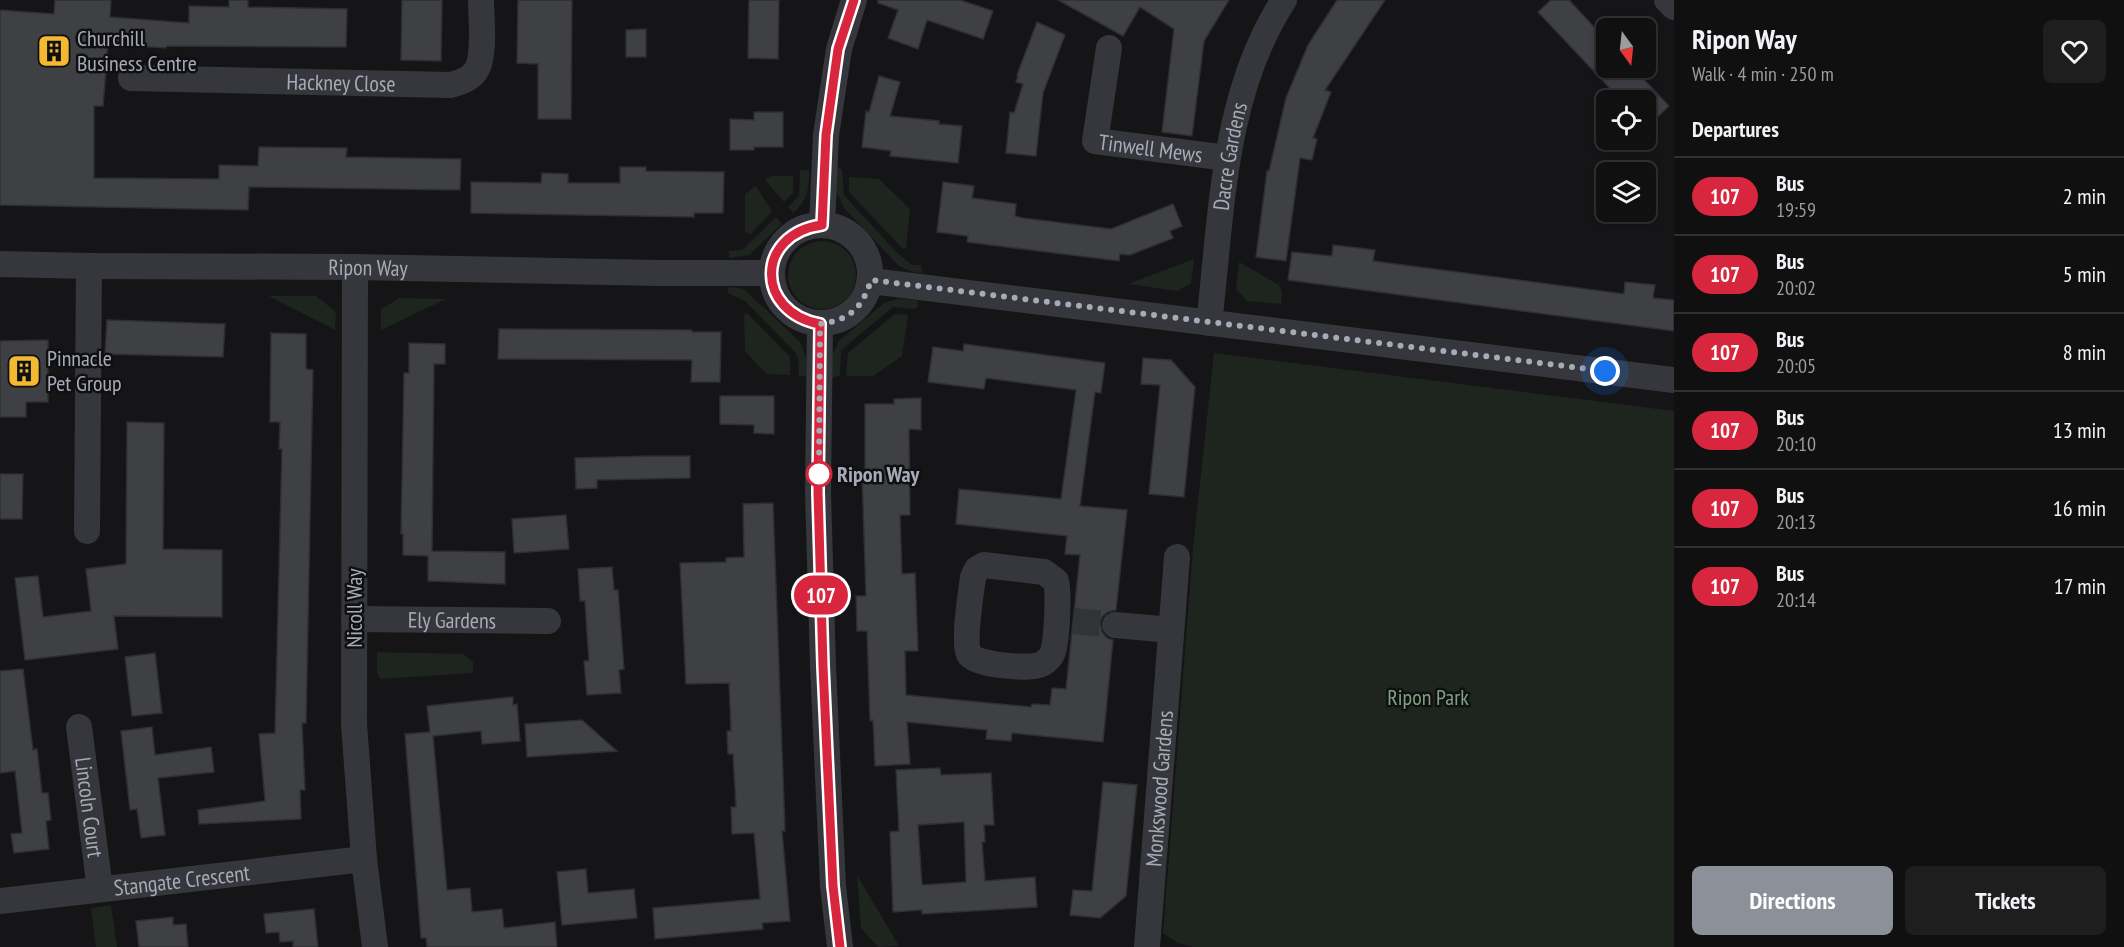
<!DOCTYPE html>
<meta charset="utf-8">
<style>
body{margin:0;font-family:"PT Sans Narrow",sans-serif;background:#1e1e1f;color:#f1f3f6;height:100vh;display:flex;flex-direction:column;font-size:22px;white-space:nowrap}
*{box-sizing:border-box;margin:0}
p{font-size:20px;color:#9c9d9f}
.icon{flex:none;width:33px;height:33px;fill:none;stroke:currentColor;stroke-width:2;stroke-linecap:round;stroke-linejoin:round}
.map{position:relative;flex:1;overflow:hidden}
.panel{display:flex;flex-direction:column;background:#101011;width:450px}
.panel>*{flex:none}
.badge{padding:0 12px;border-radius:20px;font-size:21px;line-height:39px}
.needle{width:39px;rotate:165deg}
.controls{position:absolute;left:1596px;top:18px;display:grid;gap:12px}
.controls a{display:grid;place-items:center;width:60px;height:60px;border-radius:9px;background:#101011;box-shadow:0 3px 9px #0003,0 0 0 2px #303031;font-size:30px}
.you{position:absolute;width:30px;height:30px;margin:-15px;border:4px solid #fff;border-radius:50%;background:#1a73e8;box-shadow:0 0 0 9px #1a73e833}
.map>.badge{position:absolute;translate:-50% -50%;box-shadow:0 0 0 3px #fff}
h2{padding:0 18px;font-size:22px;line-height:54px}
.round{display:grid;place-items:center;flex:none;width:63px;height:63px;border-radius:9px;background:#1e1e1f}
.overview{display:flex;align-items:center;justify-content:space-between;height:102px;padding:0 18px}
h1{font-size:28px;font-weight:700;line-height:45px}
.action{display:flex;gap:12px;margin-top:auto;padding:12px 18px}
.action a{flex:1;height:69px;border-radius:9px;background:#8c9099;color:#fff;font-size:24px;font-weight:700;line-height:69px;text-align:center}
.action a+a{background:#1e1e1f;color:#f1f3f6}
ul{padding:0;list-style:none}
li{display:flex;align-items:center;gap:18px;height:78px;padding:0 18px;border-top:2px solid #303031}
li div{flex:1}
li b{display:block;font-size:22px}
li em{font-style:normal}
li .badge{min-width:66px;font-weight:700;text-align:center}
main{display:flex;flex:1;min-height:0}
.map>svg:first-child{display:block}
</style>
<main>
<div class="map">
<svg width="1674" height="947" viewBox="0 0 1674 947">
<rect width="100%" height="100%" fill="#151517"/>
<g fill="#1d251e">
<polygon points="838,167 842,170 844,195 896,252 912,265 921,265 922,273 913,272 899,266 844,208 836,191 835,168"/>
<path d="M800 170H809C809 189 808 200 793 213L788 207 799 196Z"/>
<polygon points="771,176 793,176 793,193 784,202 765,180"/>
<polygon points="849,177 879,179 910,209 906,248 903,249 849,192"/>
<polygon points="756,186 772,211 751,234 745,232 745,194"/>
<polygon points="776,217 782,224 749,255 729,258 729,251 742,250"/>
<circle cx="822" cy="275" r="34"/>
<polygon points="1194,259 1191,283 1178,291 1128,284"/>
<polygon points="1239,262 1279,285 1282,292 1281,304 1247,301 1236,289"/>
<polygon points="728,287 739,288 746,291 800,342 806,357 807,375 799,377 798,359 795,352 745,301 728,293"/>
<polygon points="269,296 316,296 336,312 335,330"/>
<polygon points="400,298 446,299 381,330 381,309"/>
<polygon points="898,299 917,300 918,306 915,309 893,307 841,350 840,375 832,378 832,355 839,341 884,303"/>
<polygon points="747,313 790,357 790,375 766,374 745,351 744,315"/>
<polygon points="895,314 908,315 902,356 873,376 846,376 848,353"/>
<polygon points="1214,353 1674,411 1674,947 1193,947 1178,943 1163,933 1193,548"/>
<polygon points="377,652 463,654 473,662 473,673 380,679 377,673"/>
<polygon points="857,875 899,946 878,947 861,928"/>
<polygon points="111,905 117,947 96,947 91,908"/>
</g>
<g fill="#3f4044" stroke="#2f2f33" stroke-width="1.5" fill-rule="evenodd">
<polygon points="55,0 111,0 110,17 189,23 189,6 229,7 229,0 248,0 248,7 347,9 346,47 167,46 166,48 108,44 103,106 94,106 94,178 219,179 219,165 258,166 259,147 347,148 346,157 461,159 460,190 249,187 248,210 0,205 0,10 54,14"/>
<polygon points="402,0 442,0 441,61 401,60"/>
<polygon points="518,0 572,0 571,119 538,119 538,64 517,63"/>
<polygon points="749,0 779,0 778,59 748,58"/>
<polygon points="878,0 960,0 993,11 983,39 927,20 918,49 888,38 898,10 878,3"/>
<polygon points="1058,0 1229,0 1204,41 1192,136 1162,132 1174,29 1140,7 1123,36"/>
<polygon points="1337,0 1385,0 1325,90 1331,92 1313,138 1317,139 1312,160 1300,158 1286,261 1256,257 1267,171 1269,171 1286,98 1308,45"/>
<polygon points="1551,0 1569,0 1606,40 1606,68 1633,68 1669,106 1646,128 1646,100 1621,100 1538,12"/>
<polygon points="1037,22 1065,35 1043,93 1036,156 1006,153 1010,112 1014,113 1023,84 1016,82 1018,76 1017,75"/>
<polygon points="646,29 646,57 626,57 626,30"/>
<polygon points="879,76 900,82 890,116 939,121 939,124 962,126 958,163 890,156 891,151 862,147 866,111 869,112"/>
<polygon points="754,112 783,112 783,147 754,147 754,150 730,150 730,119 754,120"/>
<polygon points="620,167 646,167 646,171 724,172 723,213 694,213 694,217 471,213 471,182 541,183 542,173 568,174 568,183 620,183"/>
<polygon points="943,182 974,186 972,198 1016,204 1015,216 1023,218 1111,229 1173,204 1182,226 1170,231 1173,238 1130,255 1120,254 1119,261 967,242 968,236 937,232"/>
<polygon points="1333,245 1375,250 1373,261 1624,294 1625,282 1655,285 1653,298 1674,300 1674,331 1288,280 1292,252 1332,256"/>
<polygon points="107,320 225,324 223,357 105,354"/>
<polygon points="499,329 692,330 692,332 721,332 720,382 691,382 692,360 498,359"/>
<polygon points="271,333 306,334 306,369 313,370 306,723 302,723 305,790 300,790 301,819 199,824 198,810 265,801 259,734 275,733 282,449 279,449 280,422 270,422"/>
<polygon points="48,340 48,402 26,402 26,417 0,417 0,341"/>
<polygon points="409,343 445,344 445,364 434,364 432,551 505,552 505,584 428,581 428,556 403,555 403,534 401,534 404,373 409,373"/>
<polygon points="964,344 1105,363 1101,393 1095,392 1080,506 1127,510 1116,610 1108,612 1102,617 1100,623 1102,632 1107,638 1113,640 1103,742 1012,733 1011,741 986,739 987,730 907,722 910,764 875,766 873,720 870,721 867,631 857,631 856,596 866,596 862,475 865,476 865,404 894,404 894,399 921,398 921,430 909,429 910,515 900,515 902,574 915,573 918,651 905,651 906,695 1031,707 1032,704 1050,705 1052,688 1066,689 1080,555 1065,554 1067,536 956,524 959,489 1061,499 1076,390 986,378 984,389 928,382 933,347 963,351"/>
<polygon points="1143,358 1171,360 1195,387 1184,497 1149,494 1160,385 1141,384"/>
<polygon points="720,396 774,396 774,434 754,433 754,425 720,424"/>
<polygon points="127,422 164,423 163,549 222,550 222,617 114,616 118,649 25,660 15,578 38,576 43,617 91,611 86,569 126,564"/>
<polygon points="652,456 690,456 690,478 597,480 597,488 576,489 575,458"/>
<polygon points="0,474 23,474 22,519 0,519"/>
<polygon points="773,503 785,831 782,831 790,921 762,923 763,929 655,939 653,908 760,899 754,833 732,834 731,807 736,807 733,754 728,754 727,731 731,731 729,683 686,684 680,563 726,562 726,558 744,557 743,504"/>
<polygon points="566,515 569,549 514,553 512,519"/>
<polygon points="612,567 614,590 618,590 624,669 619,670 621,693 587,695 584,661 589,661 587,633 585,601 580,601 578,569"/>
<polygon points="155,653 162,713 132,716 125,657"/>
<polygon points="23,669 33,750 37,749 42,793 48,793 51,820 46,821 49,849 14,853 11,834 22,833 15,771 0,773 0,671"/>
<polygon points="513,697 513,705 517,704 520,741 482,744 481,731 433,736 447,890 470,888 472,912 502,909 504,928 555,922 557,947 427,947 426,938 421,938 405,734 430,732 427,706"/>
<polygon points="582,720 617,751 527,757 525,724"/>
<polygon points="152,727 155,755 211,747 214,772 158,778 165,835 141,838 137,809 130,810 121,731"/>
<path d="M940 768 941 775 991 773 994 825H984L985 842H982L985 881 1035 877 1037 907 922 914V910L893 912 890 832 899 831 896 770ZM964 822 966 882 922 885 918 825Z"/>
<polygon points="1103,782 1137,785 1126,896 1100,918 1070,915 1073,890 1092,891"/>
<polygon points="586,869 588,893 634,889 637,918 562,925 557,872"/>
<polygon points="314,909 318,947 293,947 293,941 280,942 279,932 266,933 264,914"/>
<polygon points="173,917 173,925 186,924 188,947 139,947 136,921"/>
</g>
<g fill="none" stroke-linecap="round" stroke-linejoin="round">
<polyline stroke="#323337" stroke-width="26" stroke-dasharray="26 13" stroke-linecap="butt" points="1074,621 1115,625"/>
<g stroke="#36373c" stroke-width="26">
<polyline points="1667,0 1674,7"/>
<path id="s1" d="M1109 48 1095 141 1227 158"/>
<path id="s2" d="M131 78 450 85C459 83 469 80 475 72 486 58 481 18 481 0"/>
<circle cx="821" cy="274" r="49"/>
<polyline points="822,225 826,135 839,49 854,0"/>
<path id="s3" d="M0 264 89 266 355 267 659 273H772"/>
<polyline points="355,267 354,724 364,859 375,947"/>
<polyline points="871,281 1674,380"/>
<path id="s4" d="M1209 323C1222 214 1222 95 1284 0"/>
<polyline points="820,324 818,492 823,666 833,886 840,947"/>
<polyline points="87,531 89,266"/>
<path d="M984 565 1044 572 1056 581C1059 593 1057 644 1052 654 1050 659 1043 664 1039 665 1027 669 974 665 969 654 963 642 971 593 973 577L977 569Z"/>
<path id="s5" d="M354 619 548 621"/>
<polyline points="1115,625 1171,630"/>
<path id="s6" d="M79 727 100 889"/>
<path id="s7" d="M0 901 364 859"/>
<path id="s8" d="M1147 947 1177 557"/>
</g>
</g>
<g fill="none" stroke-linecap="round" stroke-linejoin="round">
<defs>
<path id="line" d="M840 947 833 886 823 666 818 492 820 324C755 312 755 234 822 225L826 135 838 49 854 0"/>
</defs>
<use href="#line" stroke="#fff" stroke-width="14"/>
<use href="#line" stroke="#d7263d" stroke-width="9"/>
<path stroke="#a7abb7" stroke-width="6" stroke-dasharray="0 10.8" d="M819 474 820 324C849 320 862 309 871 280L1605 371"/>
</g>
<defs>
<symbol id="building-square" viewBox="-11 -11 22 22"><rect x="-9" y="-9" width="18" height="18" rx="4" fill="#f3b931" stroke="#101012"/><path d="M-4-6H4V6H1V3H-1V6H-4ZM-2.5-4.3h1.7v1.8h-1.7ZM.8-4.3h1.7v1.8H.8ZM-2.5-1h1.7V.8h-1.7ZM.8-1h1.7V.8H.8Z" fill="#111"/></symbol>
</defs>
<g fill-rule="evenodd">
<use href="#building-square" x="35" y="32" width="38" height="38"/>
<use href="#building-square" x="5" y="352" width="38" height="38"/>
</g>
<circle fill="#fff" stroke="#d7263d" stroke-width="3" cx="819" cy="474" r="12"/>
<g text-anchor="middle" stroke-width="5" stroke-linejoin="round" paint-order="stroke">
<g font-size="22" fill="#a7abb7" stroke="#101012" text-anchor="start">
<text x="77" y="46">Churchill<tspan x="77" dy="25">Business Centre</tspan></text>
<text x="47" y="366">Pinnacle<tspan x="47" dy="25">Pet Group</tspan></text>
</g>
<g font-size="22" fill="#a7abb7" stroke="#101012">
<text dy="8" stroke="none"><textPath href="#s2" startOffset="210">Hackney Close</textPath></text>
<text dy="8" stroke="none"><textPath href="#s1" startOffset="150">Tinwell Mews</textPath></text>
<text dy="8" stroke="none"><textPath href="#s4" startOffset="168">Dacre Gardens</textPath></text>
<text dy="8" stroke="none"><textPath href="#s3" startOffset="368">Ripon Way</textPath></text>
<text transform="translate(354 608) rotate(-90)" y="8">Nicoll Way</text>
<text dy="8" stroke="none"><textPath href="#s5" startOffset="98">Ely Gardens</textPath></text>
<text dy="8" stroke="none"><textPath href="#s8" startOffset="159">Monkswood Gardens</textPath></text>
<text dy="8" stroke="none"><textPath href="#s6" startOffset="81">Lincoln Court</textPath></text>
<text dy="8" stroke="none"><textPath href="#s7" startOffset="183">Stangate Crescent</textPath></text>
</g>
<g font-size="22" font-weight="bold" fill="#a7abb7" stroke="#101012" text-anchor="start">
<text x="837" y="482">Ripon Way</text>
</g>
<g font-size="22" fill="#7ea281" stroke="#101012">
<text x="1428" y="705">Ripon Park</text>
</g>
</g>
</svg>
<div class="controls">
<a><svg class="needle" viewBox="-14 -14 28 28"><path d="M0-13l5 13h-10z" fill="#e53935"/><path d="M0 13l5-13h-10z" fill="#9c9d9f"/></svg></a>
<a><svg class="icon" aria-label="locate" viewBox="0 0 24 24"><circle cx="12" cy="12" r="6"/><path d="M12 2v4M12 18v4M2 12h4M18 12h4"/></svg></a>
<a><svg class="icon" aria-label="layers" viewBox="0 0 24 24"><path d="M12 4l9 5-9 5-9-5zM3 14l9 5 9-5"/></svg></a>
</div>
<div class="you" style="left:1605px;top:371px"></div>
<b class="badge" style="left:821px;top:595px;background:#d7263d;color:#fff">107</b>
</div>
<section class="panel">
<div class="overview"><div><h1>Ripon Way</h1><p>Walk · 4 min · 250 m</p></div><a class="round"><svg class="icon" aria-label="heart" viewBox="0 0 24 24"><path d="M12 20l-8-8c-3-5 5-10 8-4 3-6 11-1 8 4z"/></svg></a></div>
<h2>Departures</h2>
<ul>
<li><span class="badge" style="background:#d7263d;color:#fff">107</span><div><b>Bus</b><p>19:59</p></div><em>2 min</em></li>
<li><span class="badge" style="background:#d7263d;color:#fff">107</span><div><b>Bus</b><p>20:02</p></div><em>5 min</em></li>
<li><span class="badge" style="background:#d7263d;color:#fff">107</span><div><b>Bus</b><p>20:05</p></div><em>8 min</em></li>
<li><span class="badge" style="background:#d7263d;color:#fff">107</span><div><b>Bus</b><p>20:10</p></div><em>13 min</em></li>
<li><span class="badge" style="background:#d7263d;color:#fff">107</span><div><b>Bus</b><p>20:13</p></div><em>16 min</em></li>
<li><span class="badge" style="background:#d7263d;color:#fff">107</span><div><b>Bus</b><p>20:14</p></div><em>17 min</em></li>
</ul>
<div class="action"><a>Directions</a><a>Tickets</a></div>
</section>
</main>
